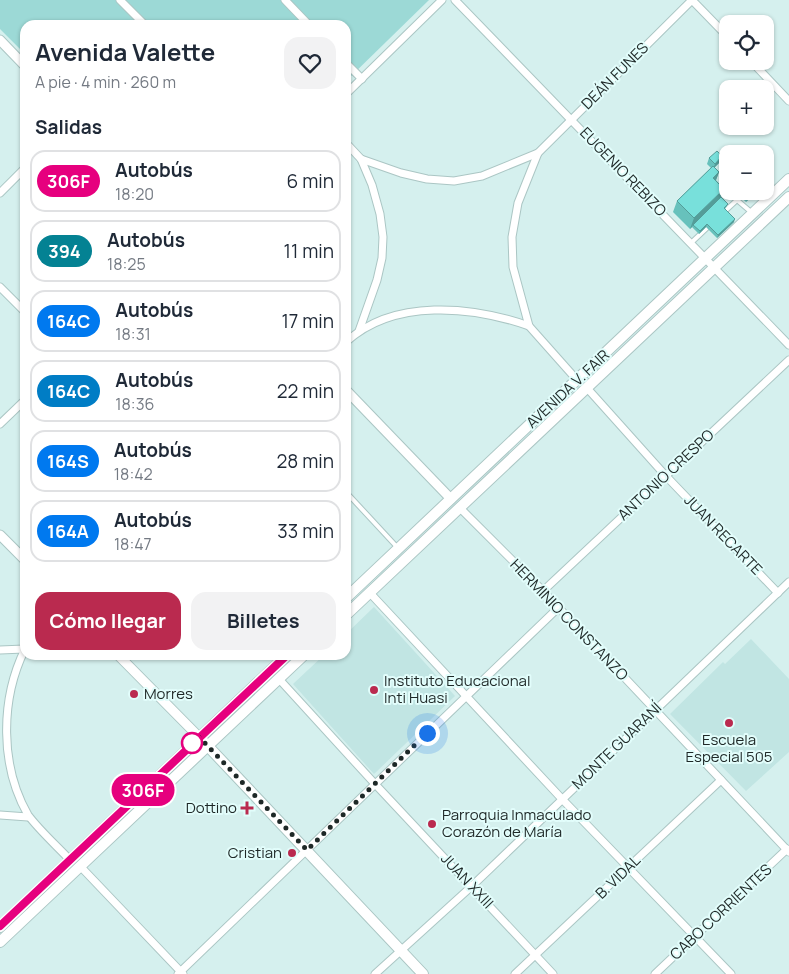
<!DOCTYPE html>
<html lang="es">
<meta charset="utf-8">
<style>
body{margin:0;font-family:Manrope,sans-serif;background:#f2f2f3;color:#1f2937;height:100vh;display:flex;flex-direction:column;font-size:19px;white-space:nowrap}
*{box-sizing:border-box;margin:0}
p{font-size:16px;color:#747a83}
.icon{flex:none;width:28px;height:28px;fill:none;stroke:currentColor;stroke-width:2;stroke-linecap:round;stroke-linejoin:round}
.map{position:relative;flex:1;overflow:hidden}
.details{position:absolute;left:20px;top:20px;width:331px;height:640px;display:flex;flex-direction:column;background:#fff;border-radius:15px;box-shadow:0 1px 4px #0004}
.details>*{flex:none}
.badge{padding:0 10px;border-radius:16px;font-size:18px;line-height:32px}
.buttons{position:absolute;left:719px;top:15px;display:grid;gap:10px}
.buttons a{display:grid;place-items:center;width:55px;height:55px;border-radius:10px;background:#fff;box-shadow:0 1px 4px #0004;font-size:25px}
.you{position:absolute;width:25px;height:25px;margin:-12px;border:4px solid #fff;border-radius:50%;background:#1a73e8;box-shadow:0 0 0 8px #1a73e833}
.map>.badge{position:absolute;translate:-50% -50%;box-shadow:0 0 0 2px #fff}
h2{padding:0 15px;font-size:19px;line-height:45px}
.round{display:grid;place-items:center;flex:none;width:52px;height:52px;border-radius:15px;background:#f2f2f3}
.overview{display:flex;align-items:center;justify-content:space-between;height:85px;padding:0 15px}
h1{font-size:24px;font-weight:700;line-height:38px}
.cta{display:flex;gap:10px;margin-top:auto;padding:10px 15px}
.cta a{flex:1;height:58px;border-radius:15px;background:#ba2a4f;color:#fff;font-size:20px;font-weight:700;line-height:58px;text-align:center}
.cta a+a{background:#f2f2f3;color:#1f2937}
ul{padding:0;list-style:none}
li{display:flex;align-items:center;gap:15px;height:62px;margin:0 10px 8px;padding:0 5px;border:2px solid #e0e1e3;border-radius:15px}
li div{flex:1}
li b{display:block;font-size:19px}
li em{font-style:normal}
li .badge{min-width:55px;font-weight:700;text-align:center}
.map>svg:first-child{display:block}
</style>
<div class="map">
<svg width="789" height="974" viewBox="0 0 789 974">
<rect width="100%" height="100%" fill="#d5f0ee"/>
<g fill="#c1e5e3">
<polygon points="374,607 455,696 374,774 293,684 324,655 346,655 346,634"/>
<polygon points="751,639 789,679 789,752 746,791 670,714 723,662 725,664"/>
</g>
<polygon fill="#9cd9d6" points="0,0 429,0 346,81 346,25 25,25 25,54 0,29"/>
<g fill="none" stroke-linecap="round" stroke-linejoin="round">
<defs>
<g id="service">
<polyline points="760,191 766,198"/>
<polyline points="723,213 737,200 751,212"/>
<polyline points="691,243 710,225"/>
<polyline points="346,492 397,547"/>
<polyline points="125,662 131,655"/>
</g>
<g id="minor">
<polyline points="120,0 145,25"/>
<polyline points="285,0 309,25"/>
<polyline points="455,0 789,345"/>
<polyline points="692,0 728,37"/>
<polyline points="751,61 789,101"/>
<polyline points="346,63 362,79"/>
<polyline points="346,94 442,0"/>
<polyline points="346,143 361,159 372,185 380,214 383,237 382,258 377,280 359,331"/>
<polyline points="538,153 518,203 512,237 513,267 529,326 577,380"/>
<polyline points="361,159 401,173 427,179 454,181 482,176 538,153 692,0"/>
<polyline points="0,193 25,168"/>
<polyline points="0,287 25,312"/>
<path d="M346 342C394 298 472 306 529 326"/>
<polyline points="587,388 665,475 778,593"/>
<polyline points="0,424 25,400"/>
<polyline points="460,508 543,591 789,852"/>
<polyline points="543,591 789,360"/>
<polyline points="370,593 562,799 731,974"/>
<path d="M25 649C0 700 0 766 28 815 40 831 56 845 70 860"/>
<polyline points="0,650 24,649"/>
<polyline points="279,679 375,784 553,974"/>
<polyline points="0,815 28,817"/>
<polyline points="80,866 183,974"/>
<polyline points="178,974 558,608"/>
<polyline points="375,974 472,886 789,582"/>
<polyline points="515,974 721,780"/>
<polyline points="655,974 787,849"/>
</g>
<g id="tertiary">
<polyline points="0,40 25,66"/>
<polyline points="346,390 451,499"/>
<polyline points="0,535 25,560"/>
<polyline points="118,655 199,737"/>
</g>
<g id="secondary">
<polyline points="346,598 789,179"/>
<polyline points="346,615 789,197"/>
<polyline points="204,742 423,974"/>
<polyline points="0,927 287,655"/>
<polyline points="0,942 304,655"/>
</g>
</defs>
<use href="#service" stroke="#abc6c4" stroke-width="6"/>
<use href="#minor" stroke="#abc6c4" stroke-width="9"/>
<use href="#tertiary" stroke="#abc6c4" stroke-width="11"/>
<use href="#secondary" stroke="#abc6c4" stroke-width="12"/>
<use href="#service" stroke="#fff" stroke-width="4"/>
<use href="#minor" stroke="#fff" stroke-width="7"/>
<use href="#tertiary" stroke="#fff" stroke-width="9"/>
<use href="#secondary" stroke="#fff" stroke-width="10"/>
</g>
<g fill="#67c1bc">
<polygon points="709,158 720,162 714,168 719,172 716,180 724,189 721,197 727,206 725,209 734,222 717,238 706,227 699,234 692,227 690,229 673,212 677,201 711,168 707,164"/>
<polygon points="721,175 728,178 724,181 720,177"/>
<polygon points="734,191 756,191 746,202"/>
</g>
<g fill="#549d99">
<polygon points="722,156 720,162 713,169 715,164"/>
<polygon points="719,172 715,183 713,178"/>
<polygon points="724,189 720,200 693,225 692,227 690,229 694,218"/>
<polygon points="755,191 756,191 756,192 746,202 747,200"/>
<polygon points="735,219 734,222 717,238 718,235"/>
<polygon points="707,224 706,227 699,234 700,231"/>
</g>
<g fill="#78e0db" stroke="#549d99">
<polygon points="743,147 750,154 736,154"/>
<polygon points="717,151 722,156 715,164 709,158"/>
<polygon points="713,166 719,172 713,178 724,189 694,218 677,201"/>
<polygon points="728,169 728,176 725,178 721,175"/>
<polygon points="738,191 755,191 747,200"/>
<polygon points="721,197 728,204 724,208 735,219 718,235 707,224 700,231 693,225"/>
</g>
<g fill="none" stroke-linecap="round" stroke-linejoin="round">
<defs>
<polyline id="line" points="0,926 287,655"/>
</defs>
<use href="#line" stroke="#fff" stroke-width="11"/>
<use href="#line" stroke="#e6007e" stroke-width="8"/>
<polyline stroke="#1e2827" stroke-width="5" stroke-dasharray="0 9" points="192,743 199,737 307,850 427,733"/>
</g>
<g fill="#ba2a4f" stroke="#e2fdfb" stroke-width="2">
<circle cx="374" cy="690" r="5"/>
<circle cx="134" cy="694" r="5"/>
<circle cx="729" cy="723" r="5"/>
<path d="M244.5 800.5h5v5h5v5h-5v5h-5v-5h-5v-5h5z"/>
<circle cx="432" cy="824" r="5"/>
<circle cx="292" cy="853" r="5"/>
</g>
<circle fill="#fff" stroke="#e6007e" stroke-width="2.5" cx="192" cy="743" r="10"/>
<g text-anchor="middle" stroke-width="4" stroke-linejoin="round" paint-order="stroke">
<g font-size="15" fill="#1e2827" stroke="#e2fdfb">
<text transform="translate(615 76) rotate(-45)" y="5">DEÁN FUNES</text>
<text transform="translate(623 172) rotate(46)" y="5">EUGENIO REBIZO</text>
<text transform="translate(568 389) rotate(-43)" y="5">AVENIDA V. FAIR</text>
<text transform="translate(666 475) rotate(-43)" y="5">ANTONIO CRESPO</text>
<text transform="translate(723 535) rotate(46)" y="5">JUAN RECARTE</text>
<text transform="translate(569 620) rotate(46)" y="5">HERMINIO CONSTANZO</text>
<text transform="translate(617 746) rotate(-44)" y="5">MONTE GUARANÍ</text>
<text transform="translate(618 877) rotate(-44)" y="5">B. VIDAL</text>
<text transform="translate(467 881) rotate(47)" y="5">JUAN XXIII</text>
<text transform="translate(721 912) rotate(-43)" y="5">CABO CORRIENTES</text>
</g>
<g font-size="15" fill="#1e2827" stroke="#e2fdfb" text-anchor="start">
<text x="384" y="686">Instituto Educacional<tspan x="384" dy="17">Inti Huasi</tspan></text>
<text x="144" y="699">Morres</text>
<text x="729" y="745" text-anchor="middle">Escuela<tspan x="729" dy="17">Especial 505</tspan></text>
<text x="237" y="813" text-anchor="end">Dottino</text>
<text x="442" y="820">Parroquia Inmaculado<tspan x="442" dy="17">Corazón de María</tspan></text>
<text x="282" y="858" text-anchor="end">Cristian</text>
</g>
</g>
</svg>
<div class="buttons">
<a><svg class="icon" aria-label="locate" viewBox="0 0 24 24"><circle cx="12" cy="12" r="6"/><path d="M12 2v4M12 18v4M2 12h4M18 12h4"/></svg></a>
<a>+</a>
<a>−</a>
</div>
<div class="you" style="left:427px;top:733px"></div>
<b class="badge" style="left:143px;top:790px;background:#e6007e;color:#fff">306F</b>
<section class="details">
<div class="overview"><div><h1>Avenida Valette</h1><p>A pie · 4 min · 260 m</p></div><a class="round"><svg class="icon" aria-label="heart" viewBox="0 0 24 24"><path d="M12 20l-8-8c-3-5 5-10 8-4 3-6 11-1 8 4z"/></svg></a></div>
<h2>Salidas</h2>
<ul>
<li><span class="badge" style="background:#e6007e;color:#fff">306F</span><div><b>Autobús</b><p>18:20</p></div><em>6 min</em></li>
<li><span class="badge" style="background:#048293;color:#fff">394</span><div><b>Autobús</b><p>18:25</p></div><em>11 min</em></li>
<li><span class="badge" style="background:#0079ef;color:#fff">164C</span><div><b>Autobús</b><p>18:31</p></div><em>17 min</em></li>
<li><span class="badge" style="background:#007dc5;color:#fff">164C</span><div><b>Autobús</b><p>18:36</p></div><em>22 min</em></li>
<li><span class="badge" style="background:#0079ef;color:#fff">164S</span><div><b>Autobús</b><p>18:42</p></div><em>28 min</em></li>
<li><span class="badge" style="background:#0079ef;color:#fff">164A</span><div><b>Autobús</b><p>18:47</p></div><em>33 min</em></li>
</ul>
<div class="cta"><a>Cómo llegar</a><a>Billetes</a></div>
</section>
</div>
